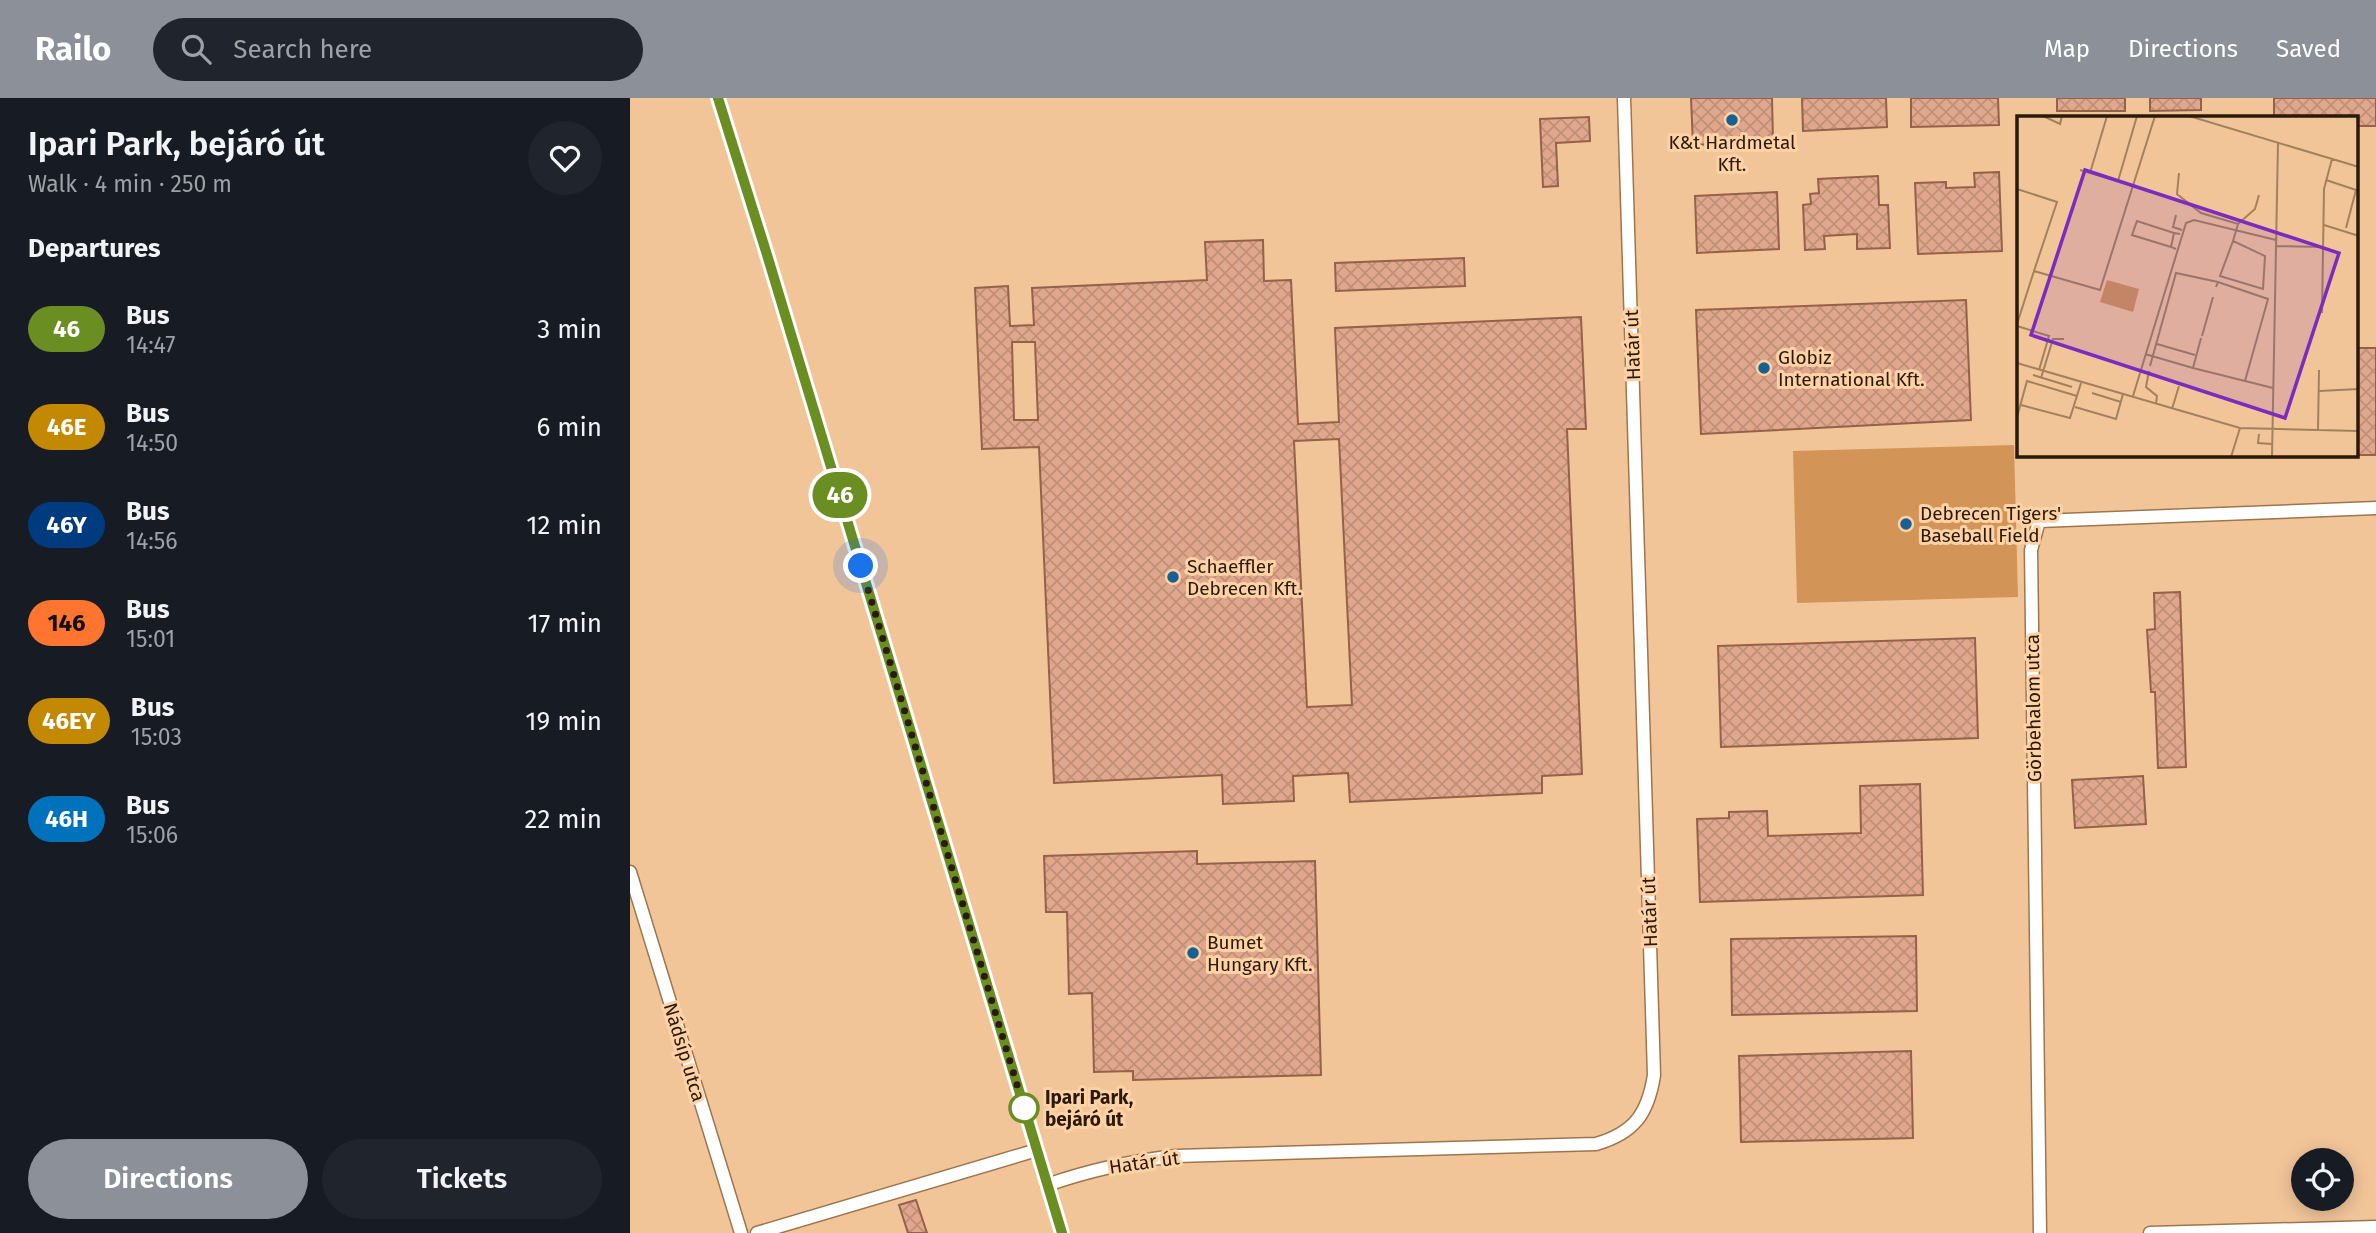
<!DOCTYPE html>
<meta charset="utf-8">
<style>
body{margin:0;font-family:"Fira Sans",sans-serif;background:#20242c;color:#f1f3f6;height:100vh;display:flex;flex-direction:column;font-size:26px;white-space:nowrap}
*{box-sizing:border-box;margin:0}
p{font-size:23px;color:#9ea1a6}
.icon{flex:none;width:38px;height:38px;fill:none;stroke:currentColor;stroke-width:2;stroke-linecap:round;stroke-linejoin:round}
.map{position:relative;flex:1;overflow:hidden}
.details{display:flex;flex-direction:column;background:#171b24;width:630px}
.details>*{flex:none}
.badge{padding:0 14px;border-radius:23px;font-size:24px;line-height:46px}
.controls{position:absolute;left:1661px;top:1050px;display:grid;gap:14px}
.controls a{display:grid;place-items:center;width:63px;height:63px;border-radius:50%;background:#171b24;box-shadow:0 4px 18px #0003;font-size:35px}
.you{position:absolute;width:35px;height:35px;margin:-18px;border:5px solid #fff;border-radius:50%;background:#1a73e8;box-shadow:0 0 0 10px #1a73e833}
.map>.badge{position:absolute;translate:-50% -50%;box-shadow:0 0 0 4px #fff}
h2{padding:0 28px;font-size:26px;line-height:63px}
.round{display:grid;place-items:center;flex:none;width:74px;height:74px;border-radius:37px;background:#20242c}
.head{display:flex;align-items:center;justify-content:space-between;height:119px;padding:0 28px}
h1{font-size:33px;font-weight:600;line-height:52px}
.action{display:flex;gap:14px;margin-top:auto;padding:14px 28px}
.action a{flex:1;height:80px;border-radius:42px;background:#8c9099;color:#fff;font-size:28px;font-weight:600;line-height:80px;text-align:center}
.action a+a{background:#20242c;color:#f1f3f6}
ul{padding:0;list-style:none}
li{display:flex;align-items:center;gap:21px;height:98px;padding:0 28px}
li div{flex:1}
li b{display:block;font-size:26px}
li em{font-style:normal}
li .badge{min-width:77px;font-weight:700;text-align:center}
header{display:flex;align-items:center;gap:42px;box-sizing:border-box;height:98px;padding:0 35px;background:#8c9099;color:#fff}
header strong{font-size:33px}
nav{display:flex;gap:38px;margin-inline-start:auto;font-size:24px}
.search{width:490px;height:63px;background:#20242c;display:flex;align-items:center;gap:18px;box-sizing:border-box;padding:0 24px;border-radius:38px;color:#9ea1a6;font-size:26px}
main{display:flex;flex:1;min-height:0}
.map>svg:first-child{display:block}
</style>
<header>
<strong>Railo</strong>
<div class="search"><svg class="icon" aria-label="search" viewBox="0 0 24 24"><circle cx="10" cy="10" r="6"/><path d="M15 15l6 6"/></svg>Search here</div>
<nav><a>Map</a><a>Directions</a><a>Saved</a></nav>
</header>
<main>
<section class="details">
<div class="head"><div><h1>Ipari Park, bejáró út</h1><p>Walk · 4 min · 250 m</p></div><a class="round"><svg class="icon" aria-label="heart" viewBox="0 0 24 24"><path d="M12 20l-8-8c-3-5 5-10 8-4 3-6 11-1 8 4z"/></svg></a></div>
<h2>Departures</h2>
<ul>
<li><span class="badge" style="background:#6b8e23;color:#fff">46</span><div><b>Bus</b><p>14:47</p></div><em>3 min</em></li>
<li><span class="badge" style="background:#c38903;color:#fff">46E</span><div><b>Bus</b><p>14:50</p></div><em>6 min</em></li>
<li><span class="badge" style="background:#003b80;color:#fff">46Y</span><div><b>Bus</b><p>14:56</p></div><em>12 min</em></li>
<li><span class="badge" style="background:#ff7530;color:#111">146</span><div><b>Bus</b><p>15:01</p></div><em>17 min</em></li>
<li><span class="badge" style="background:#c38903;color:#fff">46EY</span><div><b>Bus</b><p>15:03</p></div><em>19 min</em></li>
<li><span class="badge" style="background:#0072bc;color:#fff">46H</span><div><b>Bus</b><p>15:06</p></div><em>22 min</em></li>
</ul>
<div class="action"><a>Directions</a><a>Tickets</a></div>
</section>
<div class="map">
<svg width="1746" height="1135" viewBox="0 0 1746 1135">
<defs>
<pattern id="building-cross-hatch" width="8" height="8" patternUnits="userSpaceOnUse" patternTransform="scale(1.75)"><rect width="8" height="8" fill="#e0a78d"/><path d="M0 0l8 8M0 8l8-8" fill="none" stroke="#c08f78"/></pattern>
</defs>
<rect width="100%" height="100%" fill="#f2c599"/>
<polygon fill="#d29557" points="1384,347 1388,499 1167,505 1163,353"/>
<g fill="url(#building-cross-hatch)" stroke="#956149" stroke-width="2" fill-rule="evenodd">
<polygon points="1061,0 1142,0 1143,44 1063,47"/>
<polygon points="1172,0 1256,0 1257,29 1173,33"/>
<polygon points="1281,0 1368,0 1369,27 1281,29"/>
<rect x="1427" y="0" width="68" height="13"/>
<polygon points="1520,0 1571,0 1571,12 1520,13"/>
<polygon points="1644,0 1746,0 1746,28 1727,28 1727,19 1644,19"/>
<polygon points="959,19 960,43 926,45 928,88 913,89 910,21"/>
<polygon points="1369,74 1372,153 1288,156 1285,85 1316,84 1316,90 1345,89 1344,75"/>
<polygon points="1248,78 1249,107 1258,107 1260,150 1227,151 1227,136 1194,138 1195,151 1175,152 1173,107 1181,106 1180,96 1189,95 1188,81"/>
<polygon points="1147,94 1149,151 1067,155 1065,98"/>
<path d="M633 142 634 183 661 182 668 326 709 324 705 230 951 219 956 331H937L952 676 912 678V695L720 704 718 675 663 678 664 703 593 706 592 677 424 685 409 349 352 351 345 190 378 188 380 228 404 227 402 190 577 182 575 144ZM382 244H405L408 322H384ZM709 341 722 607 677 609 664 343Z"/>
<polygon points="834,160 835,188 706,193 705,165"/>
<polygon points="1336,202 1341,322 1071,336 1066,212"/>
<rect x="1727" y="250" width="19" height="107"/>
<polygon points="1550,494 1556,669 1528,670 1525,594 1521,594 1517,532 1525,531 1524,495"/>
<polygon points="1345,540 1348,640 1091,649 1088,548"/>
<polygon points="1513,678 1516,726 1445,730 1442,682"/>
<polygon points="1290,686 1293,797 1070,804 1067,721 1099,720 1099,714 1137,713 1138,738 1231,735 1230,688"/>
<polygon points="567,753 567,766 685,763 691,977 503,982 503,973 464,974 462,895 439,896 437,814 416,814 414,758"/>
<polygon points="1286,838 1287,913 1102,917 1101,841"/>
<polygon points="1281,953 1283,1040 1111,1044 1109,958"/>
<polygon points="286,1102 297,1135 278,1135 269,1107"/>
</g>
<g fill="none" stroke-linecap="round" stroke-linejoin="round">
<defs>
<g id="street">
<polyline points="88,0 143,176 432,1135"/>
<polyline points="0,774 111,1135"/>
<path d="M417 1087C460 1072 501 1063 546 1058L966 1046C1004 1035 1018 1016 1024 977L994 0"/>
<polyline points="127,1135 407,1052"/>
<polyline points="1410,1135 1401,452 1409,423 1746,410"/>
<polyline points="1520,1135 1746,1129"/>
</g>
</defs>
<use href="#street" stroke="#9f754c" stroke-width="15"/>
<use href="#street" stroke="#fff" stroke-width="12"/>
</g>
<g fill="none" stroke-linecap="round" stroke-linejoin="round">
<defs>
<polyline id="line" points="88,0 138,160 432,1135"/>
</defs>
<use href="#line" stroke="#fff" stroke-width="16"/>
<use href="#line" stroke="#6b8e23" stroke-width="10"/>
<polyline stroke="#2a1a09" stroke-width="7" stroke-dasharray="0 12.6" points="231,468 394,1010"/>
</g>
<g fill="#176093" stroke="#ffd2a6" stroke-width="2.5">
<circle cx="1102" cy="22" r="7"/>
<circle cx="1134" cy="270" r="7"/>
<circle cx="1276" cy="426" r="7"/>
<circle cx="543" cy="479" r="7"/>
<circle cx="563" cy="855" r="7"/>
</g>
<circle fill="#fff" stroke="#6b8e23" stroke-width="3.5" cx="394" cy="1010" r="14"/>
<g text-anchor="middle" stroke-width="6" stroke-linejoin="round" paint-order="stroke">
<g font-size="19" fill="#2a1a09" stroke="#ffd2a6" text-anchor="start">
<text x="1102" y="51" text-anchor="middle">K&amp;t Hardmetal<tspan x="1102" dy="22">Kft.</tspan></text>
<text x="1148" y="266">Globiz<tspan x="1148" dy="22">International Kft.</tspan></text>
<text x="1290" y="422">Debrecen Tigers'<tspan x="1290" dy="22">Baseball Field</tspan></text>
<text x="557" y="475">Schaeffler<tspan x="557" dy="22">Debrecen Kft.</tspan></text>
<text x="577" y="851">Bumet<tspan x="577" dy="22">Hungary Kft.</tspan></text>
</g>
<g font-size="19" fill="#2a1a09" stroke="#ffd2a6">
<text transform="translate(1002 247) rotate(-92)" y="7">Határ út</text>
<text transform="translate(1403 610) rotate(-91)" y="7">Görbehalom utca</text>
<text transform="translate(1019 814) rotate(-92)" y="7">Határ út</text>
<text transform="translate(55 954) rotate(73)" y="7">Nádsíp utca</text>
<text transform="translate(514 1064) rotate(-8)" y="7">Határ út</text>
</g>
<g font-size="19" font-weight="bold" fill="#2a1a09" stroke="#ffd2a6" text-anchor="start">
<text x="415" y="1006">Ipari Park,<tspan x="415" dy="22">bejáró út</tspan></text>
</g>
</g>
<g transform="translate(1387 18)">
<rect width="341" height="341" fill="#f2c599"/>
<path d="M90 164 122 173 116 196 83 186Z" fill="#d29557"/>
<path fill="none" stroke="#a2815f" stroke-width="2" d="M26 0 43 8 45 0M172 0 342 51M63 54 117 70M73 57 90 0M162 57 160 78 184 97 221 108 238 93 242 79M309 64 339 74 329 112M101 65 120 0M0 73 40 86 17 155 83 174 138 0M159 99 156 111 165 114M307 109 342 120M216 125 203 160 246 173 248 140 216 125 221 108M259 130 306 131M154 131 115 119 120 105 157 117M159 133 154 131 157 117 163 118M199 171 201 166 251 183 228 265M305 197 307 73 315 43M0 208 17 155M0 210 32 220 22 254M185 220 196 181M184 222 176 252 256 272M140 228 178 239M128 238 176 252M0 247 223 312 342 315M133 250 159 157 201 166M132 255 129 271 140 280 139 288M16 259 55 271M24 262 36 223H47M302 275 342 273M75 277 104 286M116 280 169 107 177 104 259 124M4 289 53 302 64 267M58 291 99 303 106 278M155 293 162 270M0 301 10 265 60 280M301 314 302 254M242 318 241 327 255 328M214 341 223 312M255 341 261 27"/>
<path fill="#7b2cbf" fill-opacity="0.15" stroke="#7b2cbf" stroke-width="3.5" d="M68 54 322 137 268 302 14 219Z"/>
<rect width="341" height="341" fill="none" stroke="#2a1a09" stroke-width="3.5"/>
</g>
</svg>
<div class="controls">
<a><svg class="icon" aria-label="locate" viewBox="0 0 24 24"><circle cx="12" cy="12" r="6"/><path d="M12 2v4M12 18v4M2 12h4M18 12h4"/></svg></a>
</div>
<div class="you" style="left:231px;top:468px"></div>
<b class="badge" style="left:210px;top:397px;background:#6b8e23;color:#fff">46</b>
</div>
</main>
